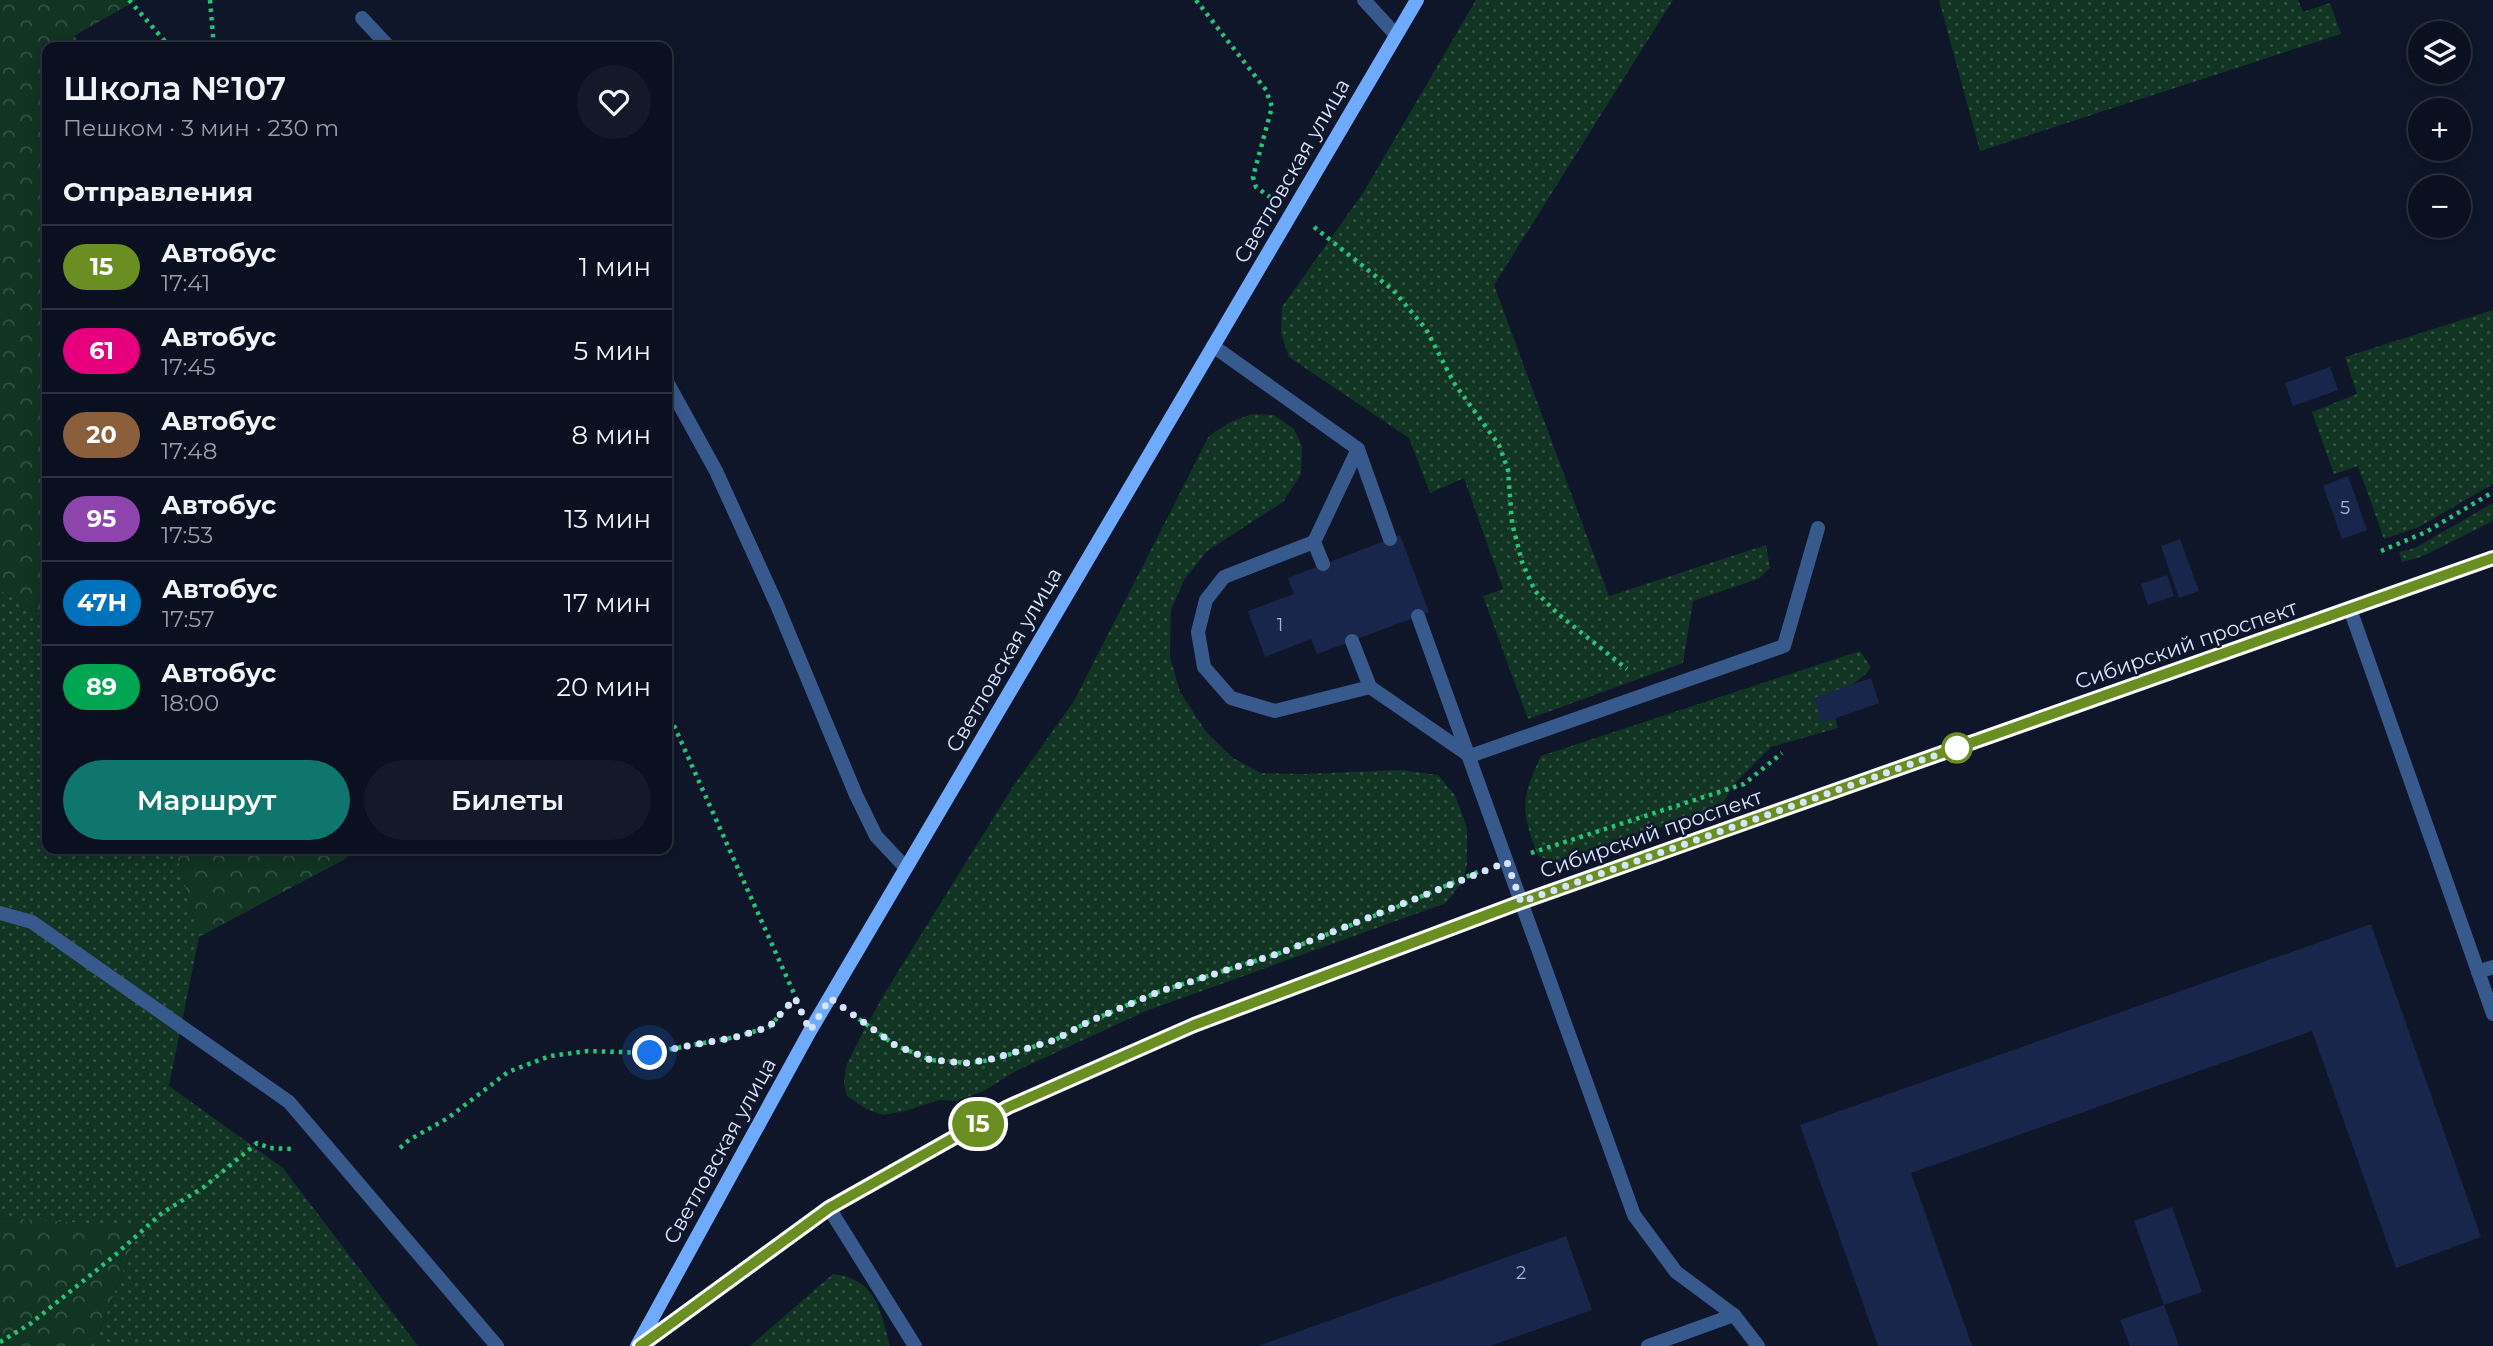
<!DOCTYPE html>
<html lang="ru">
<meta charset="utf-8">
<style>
body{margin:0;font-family:Montserrat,sans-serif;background:#141929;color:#f1f3f6;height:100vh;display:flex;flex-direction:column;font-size:26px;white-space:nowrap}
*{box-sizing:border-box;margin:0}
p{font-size:23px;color:#9a9da5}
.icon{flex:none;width:38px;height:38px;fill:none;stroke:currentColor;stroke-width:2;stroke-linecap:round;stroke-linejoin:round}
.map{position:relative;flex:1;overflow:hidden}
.sheet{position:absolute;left:42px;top:42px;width:630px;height:812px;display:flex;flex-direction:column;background:#0b1020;border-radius:14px;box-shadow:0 4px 18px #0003,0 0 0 2px #2b303e}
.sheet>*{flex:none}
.badge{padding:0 14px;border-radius:23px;font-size:24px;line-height:46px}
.tools{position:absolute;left:2408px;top:21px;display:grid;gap:14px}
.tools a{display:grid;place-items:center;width:63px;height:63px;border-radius:50%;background:#0b1020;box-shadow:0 4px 18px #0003,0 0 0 2px #2b303e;font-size:35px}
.you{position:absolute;width:35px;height:35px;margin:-18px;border:5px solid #fff;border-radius:50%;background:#1a73e8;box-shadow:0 0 0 10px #1a73e833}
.map>.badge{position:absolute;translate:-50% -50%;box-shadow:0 0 0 4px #fff}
h2{padding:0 21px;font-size:26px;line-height:63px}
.round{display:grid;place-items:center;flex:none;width:74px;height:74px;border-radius:37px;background:#141929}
.overview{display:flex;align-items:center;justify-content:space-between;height:119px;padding:0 21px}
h1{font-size:33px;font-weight:600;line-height:52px}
.action{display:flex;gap:14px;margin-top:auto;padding:14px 21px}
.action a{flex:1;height:80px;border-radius:42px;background:#0f766e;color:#fff;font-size:28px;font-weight:600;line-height:80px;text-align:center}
.action a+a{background:#141929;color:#f1f3f6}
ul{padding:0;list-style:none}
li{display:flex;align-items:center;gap:21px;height:84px;padding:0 21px;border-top:2px solid #2b303e}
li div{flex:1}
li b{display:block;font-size:26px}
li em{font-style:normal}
li .badge{min-width:77px;font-weight:700;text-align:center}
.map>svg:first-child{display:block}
</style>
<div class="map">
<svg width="2493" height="1346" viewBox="0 0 2493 1346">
<defs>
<pattern id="grass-dots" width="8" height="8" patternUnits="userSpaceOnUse" patternTransform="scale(1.75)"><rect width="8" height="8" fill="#113423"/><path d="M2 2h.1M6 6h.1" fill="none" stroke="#335144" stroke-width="1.8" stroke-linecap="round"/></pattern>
<pattern id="forest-crowns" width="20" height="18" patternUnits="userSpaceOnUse" patternTransform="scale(1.75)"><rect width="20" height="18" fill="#113423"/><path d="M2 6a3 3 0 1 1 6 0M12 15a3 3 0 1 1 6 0" fill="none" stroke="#335144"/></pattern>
</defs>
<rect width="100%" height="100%" fill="#0f162a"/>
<g fill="url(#grass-dots)">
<polygon points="1476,0 1673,0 1494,285 1609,596 1766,545 1770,568 1758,579 1693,601 1683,663 1528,719 1483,596 1503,589 1464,478 1430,493 1409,438 1289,357 1281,333 1282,307 1363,193"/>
<polygon points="1939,0 2298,0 2303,12 2330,3 2341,34 1980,151"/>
<polygon points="2493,310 2493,484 2419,527 2384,539 2358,466 2334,474 2312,412 2357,394 2345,357"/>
<polygon points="1252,414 1274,415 1294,429 1302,446 1301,474 1283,502 1207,551 1184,580 1171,610 1170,657 1180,692 1207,733 1233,758 1261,773 1304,774 1401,770 1438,775 1455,795 1467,828 1467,864 1463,881 1446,903 1146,1011 1014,1072 984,1091 956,1101 939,1100 905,1111 883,1115 866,1109 847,1096 844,1084 846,1066 861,1036 883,996 1012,788 1074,701 1209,436 1230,422"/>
<polygon points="2493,503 2493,521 2421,557 2402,562 2399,552 2415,548"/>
<polygon points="0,590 47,618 47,849 175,849 199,937 169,1086 283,1168 418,1346 94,1346 140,1227 0,1218"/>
<path d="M1860 651 1871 667 1866 674 1831 702 1838 728 1771 747 1733 785 1725 800 1704 813 1556 863 1538 856C1521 810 1520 801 1541 756Z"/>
<path d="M833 1274C877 1279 880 1310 890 1346H750Z"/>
</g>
<g fill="url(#forest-crowns)">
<polygon points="0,0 137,0 74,36 84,47 47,47 47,618 0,590"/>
<polygon points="175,849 354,849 345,859 199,937"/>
<polygon points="0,1218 140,1226 94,1346 0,1346"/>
</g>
<g fill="#19264c">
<polygon points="2330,367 2338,390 2293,406 2285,383"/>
<polygon points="2348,476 2367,530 2342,539 2323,486"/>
<polygon points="1400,535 1429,612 1317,654 1311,639 1265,657 1248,611 1294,594 1288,578"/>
<polygon points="2180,539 2199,591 2179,598 2161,546"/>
<polygon points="2167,575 2174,596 2148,605 2141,584"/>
<polygon points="1871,678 1879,703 1822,723 1814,698"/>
<polygon points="2371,924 2481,1237 2396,1268 2312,1031 1911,1173 1972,1346 1878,1346 1800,1125"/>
<polygon points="2172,1207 2202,1292 2164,1305 2179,1346 2130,1346 2120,1320 2164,1305 2134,1221"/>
<polygon points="1566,1236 1592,1310 1521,1335 1490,1346 1258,1346"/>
</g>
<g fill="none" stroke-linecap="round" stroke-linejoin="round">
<g stroke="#28c375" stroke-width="4.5" stroke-dasharray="3.5 5" stroke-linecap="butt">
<polyline points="129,0 170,47"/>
<polyline points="210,0 214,47"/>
<polyline points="1196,0 1266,90 1272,107 1253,177 1256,187 1270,197"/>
<polyline points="1314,227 1393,290 1426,329 1454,383 1499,445 1508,470 1512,523 1522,562 1535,591 1558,614 1627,669"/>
<polyline points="2381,551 2426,532 2493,492"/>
<polyline points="667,710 796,998"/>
<polyline points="1531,853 1744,784 1782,753"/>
<polyline points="852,1014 895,1045 931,1060 967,1063 992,1060 1055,1040 1088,1022 1158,992 1280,953 1397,907 1480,871"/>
<polyline points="400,1148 409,1140 448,1118 508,1072 550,1056 588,1051 650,1053 736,1037 769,1027 788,1006"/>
<polyline points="0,1342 30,1324 114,1256 162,1213 204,1187 257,1143 270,1148 291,1149"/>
</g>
<g stroke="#37598c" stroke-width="14">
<polyline points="1364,0 1396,35"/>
<polyline points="362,18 389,47"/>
<polyline points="1213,346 1358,449 1390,539"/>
<polyline points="667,382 716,471 777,605 856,795 876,836 906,868"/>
<polyline points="1314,542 1224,577 1206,600 1198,632 1204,667 1231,698 1275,711 1370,687"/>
<polyline points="1323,564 1314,542 1358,449"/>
<polyline points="1418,616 1634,1215 1676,1272 1734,1315 1758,1346"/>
<polyline points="1352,641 1370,687 1470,756 1784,646 1818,528"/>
<polyline points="0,913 32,922 289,1102 497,1346"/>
<polyline points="2478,972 2493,967"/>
<polyline points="829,1208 915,1346"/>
<polyline points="1648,1346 1734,1315"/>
</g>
<polyline stroke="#37598c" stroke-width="14" points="2350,609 2493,1014"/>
<g stroke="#6eabff" stroke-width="14">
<polyline points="637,1346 810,1031 1417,0"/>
<polyline points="640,1346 829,1208 1008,1107 1194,1025 1521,902 2493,558"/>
</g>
</g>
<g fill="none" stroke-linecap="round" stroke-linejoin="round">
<defs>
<polyline id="line" points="640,1346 829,1208 1008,1107 1194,1025 1521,902 2493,558"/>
</defs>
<use href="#line" stroke="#fff" stroke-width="16"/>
<use href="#line" stroke="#6b8e23" stroke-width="10"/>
<polyline stroke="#d7e4ff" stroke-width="7" stroke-dasharray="0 12.6" points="650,1053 736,1037 769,1027 795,998 810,1031 830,998 895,1045 931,1060 967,1063 992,1059 1055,1040 1088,1022 1158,992 1280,953 1507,862 1521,902 1962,746 1957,748"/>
</g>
<circle fill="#fff" stroke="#6b8e23" stroke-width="3.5" cx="1957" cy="748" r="14"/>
<g text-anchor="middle" stroke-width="5" stroke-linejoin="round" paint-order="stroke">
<g font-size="18" fill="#a8b4d2">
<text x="2345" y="514">5</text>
<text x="1280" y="631">1</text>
<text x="1521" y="1279">2</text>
</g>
<g font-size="21" fill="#d7e4ff" stroke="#0f162a">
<text transform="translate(1292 171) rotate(-60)" y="7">Светловская улица</text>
<text transform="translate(2186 645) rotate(-19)" y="7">Сибирский проспект</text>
<text transform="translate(1004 660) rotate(-60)" y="7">Светловская улица</text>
<text transform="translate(1651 834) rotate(-19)" y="7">Сибирский проспект</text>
<text transform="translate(720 1151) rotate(-61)" y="7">Светловская улица</text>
</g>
</g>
</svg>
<div class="tools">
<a><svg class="icon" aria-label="layers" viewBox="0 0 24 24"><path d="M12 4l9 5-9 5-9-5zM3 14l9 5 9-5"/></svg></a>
<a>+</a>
<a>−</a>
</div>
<div class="you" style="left:650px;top:1053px"></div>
<b class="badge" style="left:978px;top:1124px;background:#6b8e23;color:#fff">15</b>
<section class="sheet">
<div class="overview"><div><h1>Школа №107</h1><p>Пешком · 3 мин · 230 m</p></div><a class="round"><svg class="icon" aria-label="heart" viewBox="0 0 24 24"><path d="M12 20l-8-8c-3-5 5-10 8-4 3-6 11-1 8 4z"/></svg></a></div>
<h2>Отправления</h2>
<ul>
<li><span class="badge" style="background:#6b8e23;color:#fff">15</span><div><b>Автобус</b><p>17:41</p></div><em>1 мин</em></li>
<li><span class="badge" style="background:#e6007e;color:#fff">61</span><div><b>Автобус</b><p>17:45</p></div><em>5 мин</em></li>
<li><span class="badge" style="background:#8b5e3c;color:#fff">20</span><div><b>Автобус</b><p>17:48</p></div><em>8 мин</em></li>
<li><span class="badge" style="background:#8e44ad;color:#fff">95</span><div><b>Автобус</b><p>17:53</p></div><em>13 мин</em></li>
<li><span class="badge" style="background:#0072bc;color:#fff">47Н</span><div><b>Автобус</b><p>17:57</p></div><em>17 мин</em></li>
<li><span class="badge" style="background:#00a651;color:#fff">89</span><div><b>Автобус</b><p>18:00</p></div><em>20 мин</em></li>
</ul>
<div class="action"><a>Маршрут</a><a>Билеты</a></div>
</section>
</div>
